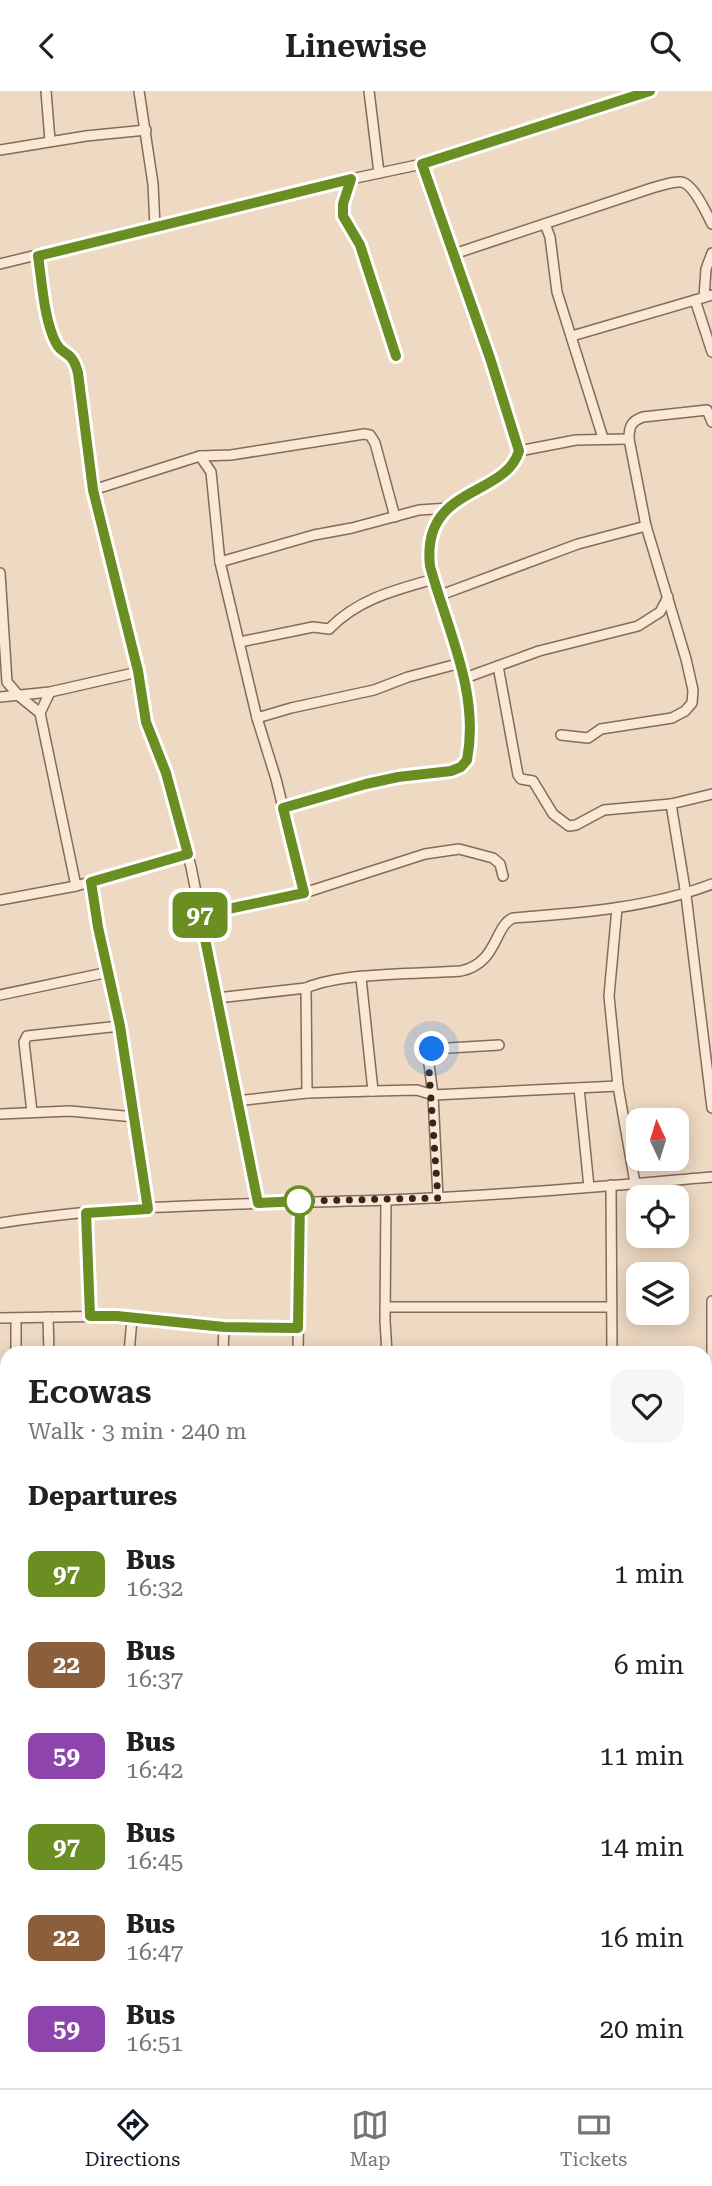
<!DOCTYPE html>
<meta charset="utf-8">
<style>
body{margin:0;font-family:"Roboto Serif",serif;background:#f6f6f6;color:#202124;height:100vh;display:flex;flex-direction:column;font-size:26px;white-space:nowrap}
*{box-sizing:border-box;margin:0}
p{font-size:23px;color:#757577}
.icon{flex:none;width:38px;height:38px;fill:none;stroke:currentColor;stroke-width:2;stroke-linecap:round;stroke-linejoin:round}
.map{position:relative;flex:1;overflow:hidden}
.side{position:absolute;left:0px;top:1255px;width:712px;height:744px;display:flex;flex-direction:column;background:#fff;border-radius:21px 21px 0 0;box-shadow:0 4px 18px #0003}
.side>*{flex:none}
.badge{padding:0 14px;border-radius:10px;font-size:24px;line-height:46px}
.needle{width:46px;rotate:356deg}
.tools{position:absolute;left:626px;top:1017px;display:grid;gap:14px}
.tools a{display:grid;place-items:center;width:63px;height:63px;border-radius:14px;background:#fff;box-shadow:0 4px 18px #0003;font-size:35px}
.you{position:absolute;width:35px;height:35px;margin:-18px;border:5px solid #fff;border-radius:50%;background:#1a73e8;box-shadow:0 0 0 10px #1a73e833}
.map>.badge{position:absolute;translate:-50% -50%;box-shadow:0 0 0 4px #fff}
h2{padding:0 28px;font-size:26px;line-height:63px}
.round{display:grid;place-items:center;flex:none;width:74px;height:74px;border-radius:21px;background:#f6f6f6}
.summary{display:flex;align-items:center;justify-content:space-between;height:119px;padding:0 28px}
h1{font-size:33px;font-weight:600;line-height:52px}
ul{padding:0;list-style:none}
li{display:flex;align-items:center;gap:21px;height:91px;padding:0 28px}
li div{flex:1}
li b{display:block;font-size:26px}
li em{font-style:normal}
li .badge{min-width:77px;font-weight:700;text-align:center}
header{display:flex;justify-content:space-between;align-items:center;height:91px;padding:0 28px;background:#fff;font-size:32px;font-weight:600}
.tab-bar{display:flex;justify-content:space-around;align-items:center;height:98px;border-top:2px solid #e0e0e0;background:#fff;font-size:19px;color:#757577}
.tab-bar a{display:grid;justify-items:center;gap:4px}
.tab-bar .active{color:#111827}
.map>svg:first-child{display:block}
</style>
<header><svg class="icon" aria-label="back" viewBox="0 0 24 24"><path d="M15 5l-7 7 7 7"/></svg>Linewise<svg class="icon" aria-label="search" viewBox="0 0 24 24"><circle cx="10" cy="10" r="6"/><path d="M15 15l6 6"/></svg></header>
<div class="map">
<svg width="712" height="1997" viewBox="0 0 712 1997">
<rect width="100%" height="100%" fill="#eed9c2"/>
<g fill="none" stroke-linecap="round" stroke-linejoin="round">
<defs>
<g id="minor">
<polyline points="46,0 50,50"/>
<polyline points="139,0 153,93 155,136"/>
<polyline points="369,0 379,82"/>
<polyline points="0,59 86,45 146,39"/>
<polyline points="350,88 343,113 343,125 360,154 396,265"/>
<polyline points="545,133 550,146 557,201 603,347"/>
<path d="M454 163 652 97C660 95 672 90 681 91 693 92 707 123 712 133"/>
<path d="M38 165C42 190 44 230 56 252 63 266 72 258 78 282L93 399 138 581 146 631 166 682 191 776 258 1112"/>
<polyline points="0,173 323,94 422,73 651,0"/>
<polyline points="704,206 706,178 712,162"/>
<polyline points="695,209 712,261"/>
<polyline points="572,245 712,204"/>
<polyline points="519,360 576,349 629,348"/>
<polyline points="200,365 211,381 220,471 257,627 276,688 304,802"/>
<polyline points="93,399 200,365 231,364 364,343 370,344 375,352 395,426"/>
<polyline points="220,471 314,444 352,437 419,419 449,417"/>
<polyline points="0,482 7,591 19,605 40,622"/>
<polyline points="438,505 578,453 646,435"/>
<path d="M240 551 313 536 329 538C358 508 395 499 434 488"/>
<polyline points="498,575 518,684 521,688 533,690 553,723 569,735 576,734 604,719 671,713 712,703"/>
<polyline points="465,587 539,560 638,535 660,521 668,506"/>
<polyline points="50,601 40,622 76,795"/>
<polyline points="0,606 50,601 138,581"/>
<polyline points="257,627 291,617 374,599 408,586 461,572"/>
<path d="M561 644 588 647 601 638 672 627 685 620 692 612 693 599 686 568 646 435 629 348C629 336 631 330 643 326L707 319 712 331"/>
<polyline points="671,713 686,804 712,1017"/>
<path d="M283 717 366 693 398 686 451 680 461 676 467 669C480 604 447 536 430 475 421 394 505 407 519 360L490 267 422 73"/>
<polyline points="91,791 98,836 120,935 148,1118"/>
<polyline points="0,809 76,795 188,763"/>
<polyline points="617,817 609,905 618,995 635,1092"/>
<polyline points="199,818 228,818 304,802 425,763 459,758 493,767 500,773 503,785"/>
<polyline points="361,887 373,1000"/>
<polyline points="306,897 307,1002"/>
<polyline points="0,904 109,881"/>
<path d="M217 907 306 897C343 881 419 883 461 880 498 872 494 835 513 827 580 822 649 817 712 793"/>
<polyline points="499,954 432,958 428,965 433,1004 618,995"/>
<polyline points="579,997 589,1096"/>
<polyline points="237,1010 307,1002 373,1000 417,999 433,1004 438,1107"/>
<polyline points="32,1021 24,951 27,945 120,935"/>
<polyline points="0,1023 70,1020 135,1026"/>
<polyline points="611,1094 612,1262"/>
<polyline points="386,1109 385,1230 387,1262"/>
<polyline points="86,1122 91,1225"/>
<path d="M0 1132C128 1112 259 1113 388 1109 496 1105 604 1095 712 1086"/>
<polyline points="712,1210 712,1292"/>
<polyline points="385,1216 610,1216"/>
<polyline points="48,1226 49,1262"/>
<polyline points="0,1227 117,1225 224,1236 298,1238"/>
<polyline points="16,1228 16,1262"/>
<polyline points="129,1262 132,1228"/>
<polyline points="223,1262 224,1236"/>
<polyline points="298,1262 300,1110"/>
<polyline points="705,1395 712,1384"/>
<polyline points="0,1424 7,1425"/>
<polyline points="705,1426 712,1425"/>
<polyline points="0,1498 7,1497"/>
<polyline points="705,1525 712,1524"/>
<polyline points="0,1584 7,1584"/>
<polyline points="0,1672 7,1671"/>
<polyline points="705,1680 712,1680"/>
<polyline points="0,1767 7,1766"/>
<polyline points="705,1838 712,1838"/>
<polyline points="0,1855 7,1856"/>
<polyline points="0,1950 7,1952"/>
<polyline points="155,1992 179,1997"/>
<polyline points="214,1992 215,1997"/>
<polyline points="275,1992 278,1997"/>
<polyline points="557,1992 557,1997"/>
<polyline points="654,1992 655,1997"/>
<polyline points="103,1997 103,1992"/>
<polyline points="339,1997 340,1992"/>
<polyline points="406,1997 407,1992"/>
<polyline points="481,1997 482,1992"/>
<polyline points="607,1997 607,1992"/>
</g>
</defs>
<use href="#minor" stroke="#876a59" stroke-width="12"/>
<use href="#minor" stroke="#f8e8d5" stroke-width="9"/>
</g>
<g fill="none" stroke-linecap="round" stroke-linejoin="round">
<defs>
<path id="line" d="M396 265 360 154 343 125V113L351 88 38 165C42 191 44 229 56 252 63 266 72 258 78 282L93 399 138 580 146 631 166 682 188 763 91 791 98 836 120 935 148 1118 86 1122 90 1225H117L224 1236 298 1237 300 1110 258 1112 199 818H228L304 802 283 717 366 693 398 686 451 680 461 676 467 669C480 602 447 538 430 475 421 394 505 407 519 360L490 267 422 73 650 0"/>
</defs>
<use href="#line" stroke="#fff" stroke-width="16"/>
<use href="#line" stroke="#6b8e23" stroke-width="10"/>
<polyline stroke="#37261d" stroke-width="7" stroke-dasharray="0 12.6" points="299,1110 438,1107 428,965 432,958"/>
</g>
<circle fill="#fff" stroke="#6b8e23" stroke-width="3.5" cx="299" cy="1110" r="14"/>
</svg>
<div class="tools">
<a><svg class="needle" viewBox="-14 -14 28 28"><path d="M0-13l5 13h-10z" fill="#e53935"/><path d="M0 13l5-13h-10z" fill="#757577"/></svg></a>
<a><svg class="icon" aria-label="locate" viewBox="0 0 24 24"><circle cx="12" cy="12" r="6"/><path d="M12 2v4M12 18v4M2 12h4M18 12h4"/></svg></a>
<a><svg class="icon" aria-label="layers" viewBox="0 0 24 24"><path d="M12 4l9 5-9 5-9-5zM3 14l9 5 9-5"/></svg></a>
</div>
<div class="you" style="left:432px;top:958px"></div>
<b class="badge" style="left:200px;top:824px;background:#6b8e23;color:#fff">97</b>
<section class="side">
<div class="summary"><div><h1>Ecowas</h1><p>Walk · 3 min · 240 m</p></div><a class="round"><svg class="icon" aria-label="heart" viewBox="0 0 24 24"><path d="M12 20l-8-8c-3-5 5-10 8-4 3-6 11-1 8 4z"/></svg></a></div>
<h2>Departures</h2>
<ul>
<li><span class="badge" style="background:#6b8e23;color:#fff">97</span><div><b>Bus</b><p>16:32</p></div><em>1 min</em></li>
<li><span class="badge" style="background:#8b5e3c;color:#fff">22</span><div><b>Bus</b><p>16:37</p></div><em>6 min</em></li>
<li><span class="badge" style="background:#8e44ad;color:#fff">59</span><div><b>Bus</b><p>16:42</p></div><em>11 min</em></li>
<li><span class="badge" style="background:#6b8e23;color:#fff">97</span><div><b>Bus</b><p>16:45</p></div><em>14 min</em></li>
<li><span class="badge" style="background:#8b5e3c;color:#fff">22</span><div><b>Bus</b><p>16:47</p></div><em>16 min</em></li>
<li><span class="badge" style="background:#8e44ad;color:#fff">59</span><div><b>Bus</b><p>16:51</p></div><em>20 min</em></li>
</ul>
</section>
</div>
<nav class="tab-bar">
<a class="active"><svg class="icon" aria-label="directions" viewBox="0 0 24 24"><path d="M12 3l9 9-9 9-9-9zM9 14v-3h6M13 9l2 2-2 2"/></svg>Directions</a>
<a><svg class="icon" aria-label="map" viewBox="0 0 24 24"><path d="M3 6l6-2 6 2 6-2v14l-6 2-6-2-6 2zM9 4v14M15 6v14"/></svg>Map</a>
<a><svg class="icon" aria-label="tickets" viewBox="0 0 24 24"><path d="M3 7h18v10H3zM15 7v10"/></svg>Tickets</a>
</nav>
